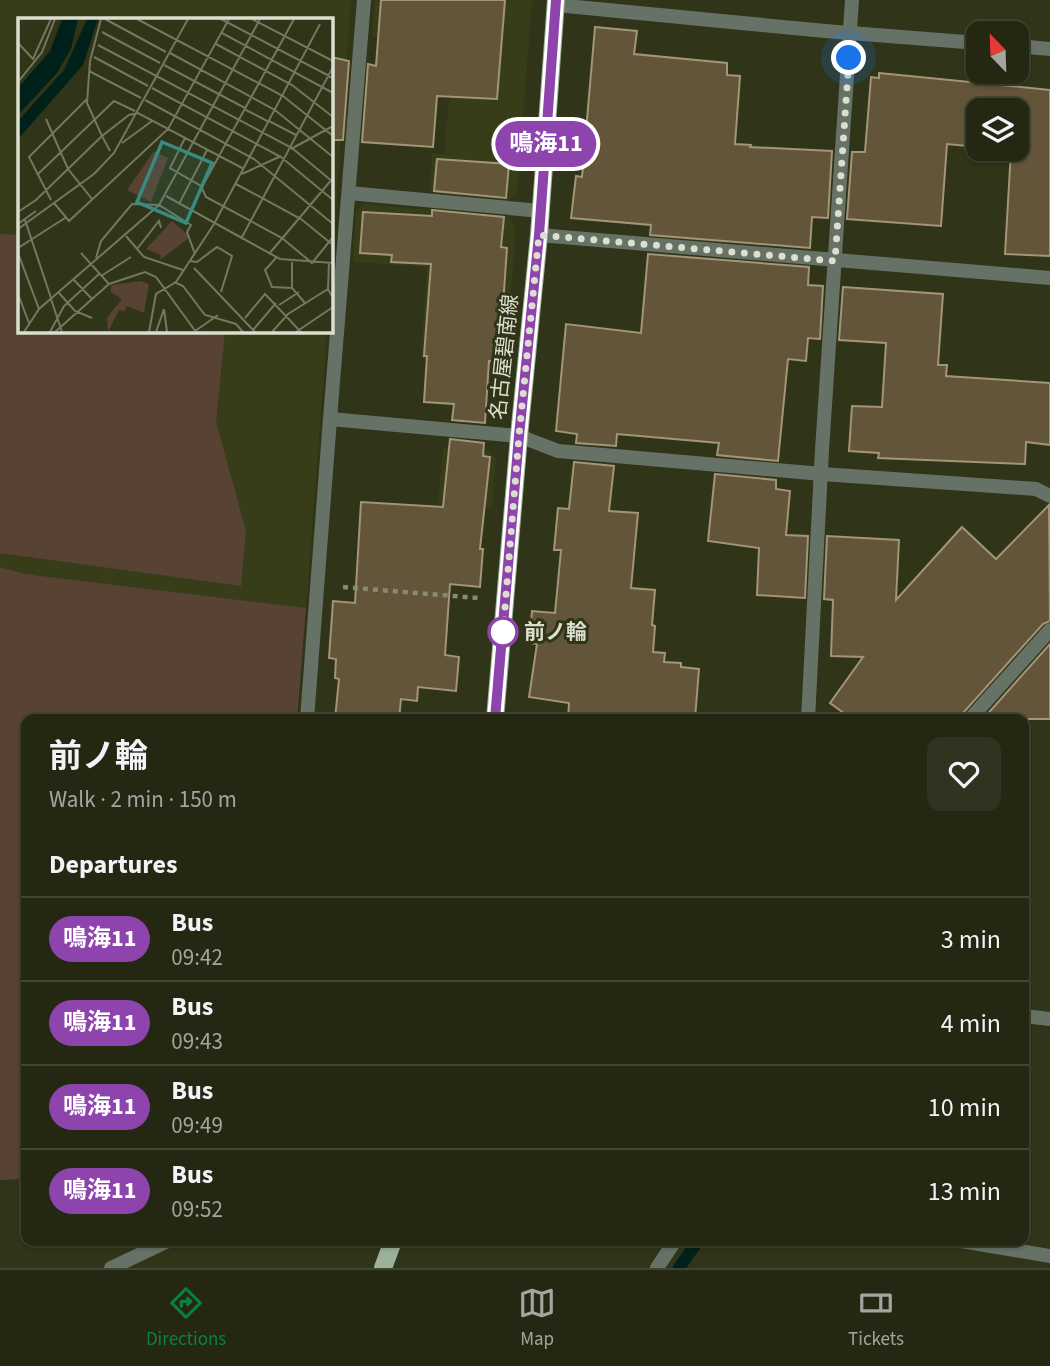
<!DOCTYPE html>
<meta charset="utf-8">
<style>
body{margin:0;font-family:"Source Sans 3","Noto Sans JP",sans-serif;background:#303320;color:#f1f3f6;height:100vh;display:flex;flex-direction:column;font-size:26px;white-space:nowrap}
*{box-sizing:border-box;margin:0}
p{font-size:23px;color:#a3a59f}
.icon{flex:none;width:38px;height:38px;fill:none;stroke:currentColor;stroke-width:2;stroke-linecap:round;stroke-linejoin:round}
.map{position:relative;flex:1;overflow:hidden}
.panel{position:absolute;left:21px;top:714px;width:1008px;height:532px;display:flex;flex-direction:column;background:#242712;border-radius:14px;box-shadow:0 2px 5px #0004,0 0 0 2px #414432}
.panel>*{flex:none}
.badge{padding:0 14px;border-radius:23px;font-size:24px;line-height:46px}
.needle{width:46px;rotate:337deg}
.fabs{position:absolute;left:966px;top:21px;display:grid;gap:14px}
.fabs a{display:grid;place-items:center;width:63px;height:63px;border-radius:14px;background:#242712;box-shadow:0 2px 5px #0004,0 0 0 2px #414432;font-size:35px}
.you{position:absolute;width:35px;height:35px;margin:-18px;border:5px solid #fff;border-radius:50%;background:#1a73e8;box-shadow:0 0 0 10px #1a73e833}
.map>.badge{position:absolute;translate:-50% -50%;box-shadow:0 0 0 4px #fff}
h2{padding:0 28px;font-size:26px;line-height:63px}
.round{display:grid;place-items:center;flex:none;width:74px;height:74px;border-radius:14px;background:#303320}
.head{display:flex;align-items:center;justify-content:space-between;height:119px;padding:0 28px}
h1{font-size:33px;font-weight:700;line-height:52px}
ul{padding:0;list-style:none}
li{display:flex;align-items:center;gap:21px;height:84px;padding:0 28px;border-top:2px solid #414432}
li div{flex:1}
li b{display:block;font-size:26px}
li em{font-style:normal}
li .badge{min-width:77px;font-weight:700;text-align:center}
.tab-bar{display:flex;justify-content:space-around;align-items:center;height:98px;border-top:2px solid #414432;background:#242712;font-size:19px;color:#a3a59f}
.tab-bar a{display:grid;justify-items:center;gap:4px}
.tab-bar .selected{color:#0b8043}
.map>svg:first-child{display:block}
</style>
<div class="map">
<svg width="1050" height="1268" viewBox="0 0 1050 1268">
<rect width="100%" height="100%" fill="#303418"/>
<g fill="#383d19">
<polygon points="0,0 351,0 331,277 331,19 19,19 19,331 327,331 306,608 25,574 0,567"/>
<polygon points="375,0 532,0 517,195 510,200 430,192 432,154 444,154 454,43 372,37"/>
<polygon points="364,204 508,217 516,227 505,364 421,359 427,267 353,262 356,211"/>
<polygon points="443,447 489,452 496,459 492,508 438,503"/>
</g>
<g fill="#584234">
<polygon points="0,234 19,235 19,331 225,331 216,422 246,531 241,586 0,553"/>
<polygon points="0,567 25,574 306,608 297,719 26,719 26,1179 0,1180"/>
</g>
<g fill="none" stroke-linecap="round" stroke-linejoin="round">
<polyline stroke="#00211a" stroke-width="12" points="679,1268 698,1241"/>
</g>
<g fill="#62553a" stroke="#a39576" stroke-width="2">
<polygon points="381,0 505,0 497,99 437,96 433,147 362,142 368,64 376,66"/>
<polygon points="595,27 637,31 634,54 727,63 727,75 740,76 735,144 751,145 750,147 832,151 828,218 812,217 810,248 650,235 651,225 571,218 576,176 582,177"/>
<polygon points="331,57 349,61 343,140 331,140"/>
<polygon points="879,73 1050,90 1050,256 1005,254 1011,150 996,149 1017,149 1017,110 978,110 978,147 947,144 941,226 847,219 852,152 865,152 871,77 879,78"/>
<polygon points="437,159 509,164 506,198 434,191"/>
<polygon points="432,210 504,217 501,247 507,248 499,362 489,361 485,423 452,420 454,404 424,402 427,356 424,356 431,264 391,262 392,255 360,253 363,212 432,216"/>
<polygon points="648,254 809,267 808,285 823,286 820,339 808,338 806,361 788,359 778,461 717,455 719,443 617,434 616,446 576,443 577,434 556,431 566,324 641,333"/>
<polygon points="843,287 943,294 938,365 947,365 946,376 1050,383 1050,445 1026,442 1025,464 878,458 879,453 849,451 852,406 882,407 886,343 839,340"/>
<polygon points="450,439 484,443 483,456 490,457 480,549 483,549 480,587 450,584 445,655 459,657 456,691 418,687 417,701 401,699 399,719 335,719 339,679 335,678 336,659 329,658 333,601 355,603 361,502 443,507"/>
<polygon points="574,462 614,466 609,511 638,513 631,588 655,590 652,625 655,626 653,652 665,653 664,662 681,663 681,667 699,669 695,719 568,719 569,703 529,697 537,644 529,643 532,611 555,613 561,550 554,550 558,508 569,509"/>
<polygon points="715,474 776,480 776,489 790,491 786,535 808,536 805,598 757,595 759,548 708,541"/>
<polygon points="1049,505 1050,621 1043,624 963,713 961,719 852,719 830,703 863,657 831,656 833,600 824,599 827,536 899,540 896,600 962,527 996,559"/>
<polygon points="1050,644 1050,719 983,719"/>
</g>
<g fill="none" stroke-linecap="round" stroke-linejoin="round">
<polyline stroke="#878a74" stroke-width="4.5" stroke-dasharray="5 5" stroke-linecap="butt" points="343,587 478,598"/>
<g stroke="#677267" stroke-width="14">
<polyline points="556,5 825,31 978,43"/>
<polyline points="1017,46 1050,49"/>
<polyline points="539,235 1050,278"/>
<polyline points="307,719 330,419"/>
<polyline points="970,719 1050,630"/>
<polyline points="657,1268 675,1241"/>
</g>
<g stroke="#677267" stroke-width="14">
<polyline points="364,0 330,419 519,436 558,451 822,474 1036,489 1050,496"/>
<polyline points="349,193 541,211"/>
<polyline points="808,719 822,450 852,0"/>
<polyline points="1024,1016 1050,1019"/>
<polyline points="961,1241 1050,1256"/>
<polyline points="111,1268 168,1241"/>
</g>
<g stroke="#9bb19c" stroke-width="18">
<polyline points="495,719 519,436 539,235 556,0"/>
<polyline points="383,1268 393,1241"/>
</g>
</g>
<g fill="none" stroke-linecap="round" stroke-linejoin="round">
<defs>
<polyline id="line" points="495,719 519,436 539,235 556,0"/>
</defs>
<use href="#line" stroke="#fff" stroke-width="16"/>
<use href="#line" stroke="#8e44ad" stroke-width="10"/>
<polyline stroke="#dcdfce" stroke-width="7" stroke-dasharray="0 12.6" points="503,632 519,436 539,235 835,261 849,58"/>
</g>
<circle fill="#fff" stroke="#8e44ad" stroke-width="3.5" cx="503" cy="632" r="14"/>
<g text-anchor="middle" stroke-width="6" stroke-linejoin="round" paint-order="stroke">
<g font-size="21" fill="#dcdfce" stroke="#303418">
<text transform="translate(504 357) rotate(-84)" y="7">名古屋碧南線</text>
</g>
<g font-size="21" font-weight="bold" fill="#dcdfce" stroke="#303418" text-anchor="start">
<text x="524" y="639">前ノ輪</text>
</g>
</g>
<g transform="translate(18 18)">
<rect width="315" height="315" fill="#303418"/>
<path d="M136 133 150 140 133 184 109 172ZM154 203 172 219 142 242 143 237 128 231ZM123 263 131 266 126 295 109 288 107 293 101 292 90 314 89 300 104 281 93 274V267Z" fill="#584234"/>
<path d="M44 1H60L53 31 39 55 0 97V70L32 33ZM69 1H80L65 47 0 121V103L46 52Z" fill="#00211a"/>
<path fill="none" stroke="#757861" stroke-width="2" d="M87 1 148 34M119 1 265 78 315 118M203 1 315 60M234 1 315 43M84 14 142 45M204 15 315 75M0 25 15 41 33 1M198 26 274 67 315 99M80 27 274 130 315 164M152 35 257 92 315 139M76 39 130 68M146 47 227 90M215 51 242 1M71 53 123 80M0 64 24 34 37 1M134 70 263 139 315 182M127 82 236 141 315 206M226 91 251 104M28 101 50 151 74 181M251 103 278 117M167 120 152 150 183 168 188 179 264 220 294 245 315 219M104 125 134 103M273 131 315 108M92 133 84 118 111 97 120 95 226 151M224 156 263 138M19 157 96 83 117 93M218 166 283 201 315 227M184 169 276 1M148 178 262 241 315 245M33 182 11 139 69 81M36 185 51 203 150 111 211 1M161 186 189 132M0 194 18 182 84 118 69 85 72 43 83 1M7 202 33 280M0 206 18 193M0 211 76 156 96 135 170 1M108 218 126 239 165 252M223 221 315 49M0 230 47 200M119 231 141 203 143 210M0 235 21 291M63 235 91 266M251 236 315 160M78 240 83 223 114 186 141 187 173 207 169 214 177 236M258 240 247 252 254 269 274 270M172 243 179 244 199 229 214 238 203 274M274 244V270L287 285M311 245 310 271 315 280M176 250 237 314M83 258 113 239M56 262 74 281M156 264 165 268 187 297 218 306 225 314M41 275 57 293 74 300M0 276 11 305M33 281 44 314M261 287 281 274M146 291 149 314M227 300 247 276 283 314M235 312 258 285M177 313 200 297M6 314 21 291 141 187 215 51M32 314 46 288 81 256M37 314 91 266 127 254 138 259 178 314M131 314 138 276 158 264 196 206 302 6M138 314 146 291M254 314 270 296 310 271M278 314 315 289"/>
<path fill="#388b81" fill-opacity="0.15" stroke="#388b81" stroke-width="3.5" d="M144 124 194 145 168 205 119 184Z"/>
<rect width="315" height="315" fill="none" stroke="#dcdfce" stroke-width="3.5"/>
</g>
</svg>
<div class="fabs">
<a><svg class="needle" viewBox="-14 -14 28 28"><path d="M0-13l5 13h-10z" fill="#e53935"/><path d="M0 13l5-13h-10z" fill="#a3a59f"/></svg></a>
<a><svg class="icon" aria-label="layers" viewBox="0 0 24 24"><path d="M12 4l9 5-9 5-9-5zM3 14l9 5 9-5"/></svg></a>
</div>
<div class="you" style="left:849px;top:58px"></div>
<b class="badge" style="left:546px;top:144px;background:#8e44ad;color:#fff">鳴海11</b>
<section class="panel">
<div class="head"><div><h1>前ノ輪</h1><p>Walk · 2 min · 150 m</p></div><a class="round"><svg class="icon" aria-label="heart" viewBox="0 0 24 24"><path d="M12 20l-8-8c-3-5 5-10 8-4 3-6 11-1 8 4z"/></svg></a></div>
<h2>Departures</h2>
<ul>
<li><span class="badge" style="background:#8e44ad;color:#fff">鳴海11</span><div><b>Bus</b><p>09:42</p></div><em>3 min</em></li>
<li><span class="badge" style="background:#8e44ad;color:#fff">鳴海11</span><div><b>Bus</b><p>09:43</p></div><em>4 min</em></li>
<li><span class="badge" style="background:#8e44ad;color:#fff">鳴海11</span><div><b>Bus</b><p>09:49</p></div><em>10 min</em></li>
<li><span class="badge" style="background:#8e44ad;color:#fff">鳴海11</span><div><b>Bus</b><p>09:52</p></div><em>13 min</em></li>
</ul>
</section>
</div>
<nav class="tab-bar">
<a class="selected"><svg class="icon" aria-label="directions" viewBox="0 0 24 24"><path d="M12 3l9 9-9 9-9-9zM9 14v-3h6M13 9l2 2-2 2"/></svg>Directions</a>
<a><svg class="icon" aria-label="map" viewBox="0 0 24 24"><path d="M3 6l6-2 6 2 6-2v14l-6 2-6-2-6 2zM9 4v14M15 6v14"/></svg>Map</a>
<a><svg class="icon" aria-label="tickets" viewBox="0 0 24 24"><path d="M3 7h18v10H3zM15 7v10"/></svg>Tickets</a>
</nav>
